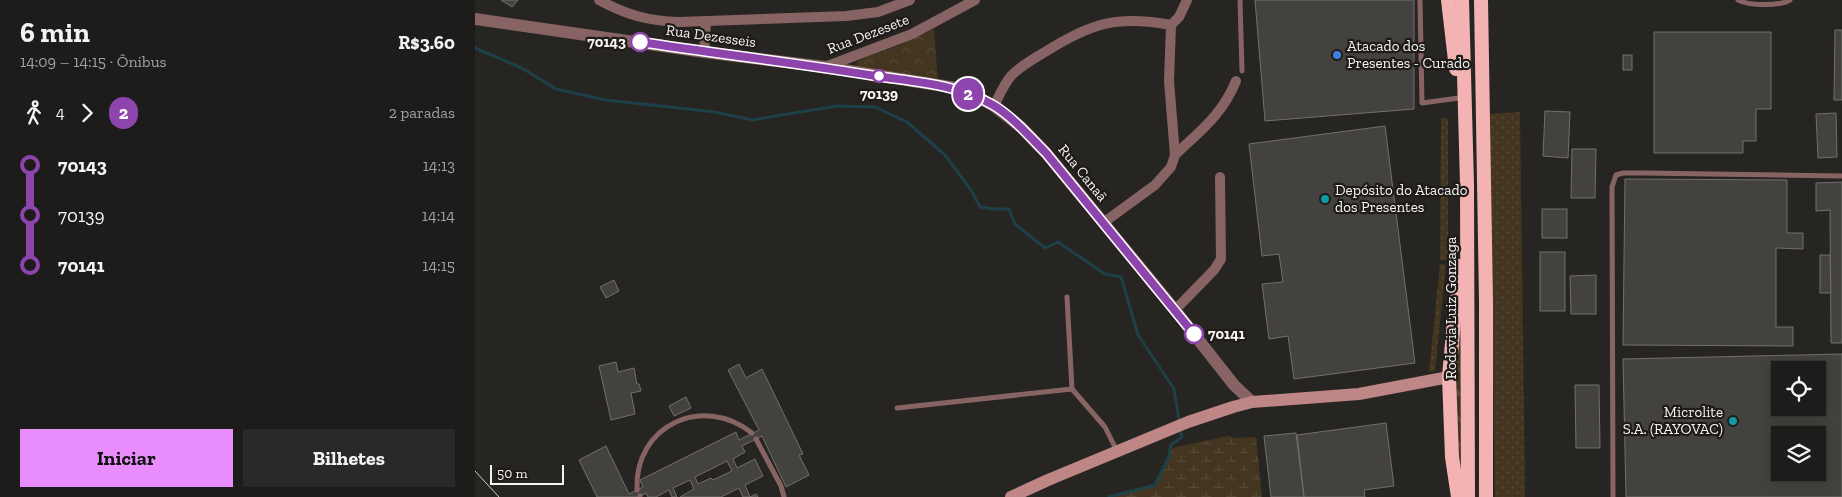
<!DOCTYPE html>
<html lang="pt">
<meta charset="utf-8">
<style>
body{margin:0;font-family:"Zilla Slab",serif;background:#2a2927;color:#f1f3f6;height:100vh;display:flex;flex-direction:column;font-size:19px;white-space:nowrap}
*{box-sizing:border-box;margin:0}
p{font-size:16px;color:#a0a1a2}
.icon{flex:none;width:28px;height:28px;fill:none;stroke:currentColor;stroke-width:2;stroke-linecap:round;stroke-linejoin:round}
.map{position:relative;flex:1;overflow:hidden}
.panel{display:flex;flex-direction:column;background:#1d1c1a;width:475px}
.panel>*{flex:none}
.badge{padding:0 10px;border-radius:16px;font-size:18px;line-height:32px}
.buttons{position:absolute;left:1296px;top:361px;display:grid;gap:10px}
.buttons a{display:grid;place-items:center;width:55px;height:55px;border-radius:0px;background:#1d1c1a;box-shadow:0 2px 12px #0003,0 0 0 1px #3b3a39;font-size:25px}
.scale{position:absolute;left:15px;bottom:12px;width:74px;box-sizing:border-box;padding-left:5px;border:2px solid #f6f4f2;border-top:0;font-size:14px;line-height:18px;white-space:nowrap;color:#f6f4f2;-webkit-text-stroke:4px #1e1b18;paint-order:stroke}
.map>.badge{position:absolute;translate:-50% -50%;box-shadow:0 0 0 2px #fff}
.legs{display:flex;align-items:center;gap:8px;height:55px;padding:0 20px;font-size:16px}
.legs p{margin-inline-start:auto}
.overview{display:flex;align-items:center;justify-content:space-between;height:85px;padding:0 20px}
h1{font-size:28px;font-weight:800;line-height:38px}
.cta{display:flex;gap:10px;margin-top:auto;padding:10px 20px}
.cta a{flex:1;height:58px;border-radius:0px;background:#e98dfd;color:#111;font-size:20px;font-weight:800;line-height:58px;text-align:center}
.cta a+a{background:#2a2927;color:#f1f3f6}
ul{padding:0 20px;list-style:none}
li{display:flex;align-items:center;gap:18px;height:50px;font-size:19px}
li i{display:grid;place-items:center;width:8px;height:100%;margin:0 6px;background:currentColor}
li i::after{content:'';width:12px;height:12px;margin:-6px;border:4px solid;border-radius:50%;background:#1d1c1a}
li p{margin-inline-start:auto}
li:first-child i{background:linear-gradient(#0000 50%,currentColor 0)}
li:last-child i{background:linear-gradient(currentColor 50%,#0000 0)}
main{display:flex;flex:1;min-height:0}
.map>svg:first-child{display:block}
</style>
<main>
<section class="panel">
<div class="overview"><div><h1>6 min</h1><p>14:09 – 14:15 · Ônibus</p></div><b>R$3.60</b></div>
<div class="legs"><svg class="icon" aria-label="walk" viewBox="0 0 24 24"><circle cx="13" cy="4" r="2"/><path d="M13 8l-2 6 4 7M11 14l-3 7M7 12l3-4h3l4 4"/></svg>4<svg class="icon" aria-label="forward" viewBox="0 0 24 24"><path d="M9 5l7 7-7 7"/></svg><b class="badge" style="background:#8e44ad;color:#fff">2</b><p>2 paradas</p></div>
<ul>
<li><i style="color:#8e44ad"></i><b>70143</b><p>14:13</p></li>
<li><i style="color:#8e44ad"></i><span>70139</span><p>14:14</p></li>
<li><i style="color:#8e44ad"></i><b>70141</b><p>14:15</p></li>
</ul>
<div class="cta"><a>Iniciar</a><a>Bilhetes</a></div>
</section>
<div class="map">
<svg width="1367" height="497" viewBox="0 0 1367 497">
<defs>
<pattern id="grass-dots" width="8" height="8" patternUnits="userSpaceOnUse" patternTransform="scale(1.25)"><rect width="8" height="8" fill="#43351f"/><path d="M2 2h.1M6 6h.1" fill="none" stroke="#564935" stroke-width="1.8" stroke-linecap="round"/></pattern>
<pattern id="forest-firs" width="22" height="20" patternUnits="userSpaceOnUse" patternTransform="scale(1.25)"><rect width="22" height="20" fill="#43351f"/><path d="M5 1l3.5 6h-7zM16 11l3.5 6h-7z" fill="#564935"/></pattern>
<pattern id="wetland-marsh" width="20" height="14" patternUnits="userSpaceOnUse" patternTransform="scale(1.25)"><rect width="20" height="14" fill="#43351f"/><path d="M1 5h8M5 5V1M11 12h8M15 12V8" fill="none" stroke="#564935"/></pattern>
<pattern id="park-crowns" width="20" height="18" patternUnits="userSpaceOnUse" patternTransform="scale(1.25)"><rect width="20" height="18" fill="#43351f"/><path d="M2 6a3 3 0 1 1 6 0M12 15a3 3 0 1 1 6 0" fill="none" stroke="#564935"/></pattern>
</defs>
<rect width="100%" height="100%" fill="#272522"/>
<g fill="url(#grass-dots)">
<polygon points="1045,112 1050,497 1020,497 1014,114"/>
<polygon points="966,118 973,119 973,260 965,260"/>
<polygon points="965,264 971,265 960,371 954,372"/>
</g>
<polygon fill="url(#forest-firs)" points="986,297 988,326 986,473 980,441 979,380"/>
<polygon fill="url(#wetland-marsh)" points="753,436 761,438 781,437 787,497 633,497 680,485 693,459 695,450 701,447"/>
<polygon fill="url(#park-crowns)" points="459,29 463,81 381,67 383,61 387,58 419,47"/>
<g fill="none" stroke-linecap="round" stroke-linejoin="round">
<g stroke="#1e4049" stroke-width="3">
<polyline points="0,48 47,68 81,89 131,100 240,112 277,120 362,106 400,107 432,122 470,155 496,190 505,207 519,209 534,209 540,224 570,248 583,242 630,274 646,277 663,335 699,389 704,421"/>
<polyline points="634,497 680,485 693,459 696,445 707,437 705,428"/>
</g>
</g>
<g fill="#44423e" stroke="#73706c" fill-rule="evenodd">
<polygon points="26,0 43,0 37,7"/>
<polygon points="780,0 939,0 939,109 790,121"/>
<polygon points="1360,30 1367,30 1367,100 1359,100"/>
<polygon points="1179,32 1296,32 1296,109 1281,109 1281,141 1268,141 1268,153 1179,153"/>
<rect x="1148" y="55" width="9" height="15"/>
<polygon points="1070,111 1095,112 1093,158 1068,156"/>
<polygon points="1361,113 1362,157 1343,158 1341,114"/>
<polygon points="910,126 940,363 819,379 813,336 794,339 787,284 808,282 804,254 787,256 774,144"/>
<polygon points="1097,149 1121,149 1120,198 1096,198"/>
<polygon points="1150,179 1312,180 1312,233 1328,233 1328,249 1301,248 1301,327 1318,327 1318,346 1148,345"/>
<polygon points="1367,182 1367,343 1356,343 1355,210 1341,211 1341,183"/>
<rect x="1067" y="209" width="25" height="29"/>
<rect x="1065" y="252" width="25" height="59"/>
<polygon points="1345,255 1355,255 1356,293 1345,293"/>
<polygon points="1121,275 1121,314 1096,314 1095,276"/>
<polygon points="139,280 144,291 131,298 125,287"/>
<path d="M1367 354V497H1151L1148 359ZM1305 370H1342V408H1305ZM1305 435H1342V472H1305Z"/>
<polygon points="141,362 143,372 159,368 162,384 164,384 166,391 156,393 160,414 136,420 124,366"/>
<path d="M264 364 271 378 287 369 328 454 324 455 334 475 311 487 287 436 267 446 270 452 258 459 262 468 280 459 288 476 270 485 275 497 281 494 283 497H268L264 488 246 497H205L219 489 215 480 198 488 202 497H197L194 490 181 497H173L171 493 163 497H122L104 460 131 446 154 494 168 487 165 480 261 432 264 440 284 430 253 370ZM252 461 257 471 238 480 236 478 223 484 220 477Z"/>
<polygon points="1100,385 1124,385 1125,448 1101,448"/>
<polygon points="211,397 216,408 199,416 194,406"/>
<polygon points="911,423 919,486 889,490 890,497 829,497 822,435"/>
<polygon points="821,433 829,497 796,497 789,436"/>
</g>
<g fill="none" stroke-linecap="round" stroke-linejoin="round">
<g stroke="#876463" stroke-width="5">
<polyline points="765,0 767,71"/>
<polyline points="945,0 947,103 984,98"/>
<path d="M1263 0C1274 6 1305 6 1315 0"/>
<polyline points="592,297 597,389"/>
<polyline points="422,408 597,389 630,427 642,451"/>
<polyline points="281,439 306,486 309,497"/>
<path d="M162 490C159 425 228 394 277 433"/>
<polyline points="165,496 165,497"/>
<polyline points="1138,497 1137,187 1141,175 1148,173 1168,173 1367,176"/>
</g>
<g stroke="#876463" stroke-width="10">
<path d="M124 0C152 15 173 21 204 22L371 16 403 12 435 0"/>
<polyline points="696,25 704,17 712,0"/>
<polyline points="229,52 231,22"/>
<polyline points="350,67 437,34 500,0"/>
<path d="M519 106C524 96 529 84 536 76 545 66 558 59 570 52 616 23 642 15 696 25"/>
<path d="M700 155C726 130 747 115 761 81"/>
<polyline points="628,223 680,185 696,167 700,155 694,81 696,25"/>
<polyline points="700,310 739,270 746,259 745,177"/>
</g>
<polyline stroke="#876463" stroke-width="12" points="0,19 229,52 350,67 481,88 504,98 519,106 546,127 571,153 700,310 759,385 777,402"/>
<polyline stroke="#bf8686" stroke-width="12" points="536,497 573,480 713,422 758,407 777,402 884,394 974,377"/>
<g stroke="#f2b3b2" stroke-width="14">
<polyline points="973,0 981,69"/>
<polyline points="987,0 992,184 993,497"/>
<polyline points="1006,0 1011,302 1011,497"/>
<polyline points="983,497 977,457 974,377 984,266"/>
</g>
<polyline stroke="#d2d0ce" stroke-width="1" points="0,471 24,497"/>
</g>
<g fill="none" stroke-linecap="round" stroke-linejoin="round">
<defs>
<path id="line-1" d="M165 42C243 54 323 63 401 76 441 82 482 84 518 105 538 117 554 136 571 153L719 334"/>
</defs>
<use href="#line-1" stroke="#fff" stroke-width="11"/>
<use href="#line-1" stroke="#8e44ad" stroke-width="8"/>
</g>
<g fill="#fff" stroke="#8e44ad" stroke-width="2.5">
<circle cx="165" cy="42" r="9"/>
<circle cx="404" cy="76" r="6"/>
<circle cx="719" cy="334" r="9"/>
</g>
<circle fill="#3f7fe0" stroke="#1e1b18" stroke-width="2" cx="862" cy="55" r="5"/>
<g fill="#0f9aa8" stroke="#1e1b18" stroke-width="2">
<circle cx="850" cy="199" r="5"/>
<circle cx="1258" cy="421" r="5"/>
</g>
<g text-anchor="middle" stroke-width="4.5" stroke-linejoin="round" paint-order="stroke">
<g font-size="15" fill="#f6f4f2" stroke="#1e1b18">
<text transform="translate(393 34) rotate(-21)" y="5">Rua Dezesete</text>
<text transform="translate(236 36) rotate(8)" y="5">Rua Dezesseis</text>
<text transform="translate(608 173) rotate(51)" y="5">Rua Canaã</text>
<text transform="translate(976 308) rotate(-90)" y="5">Rodovia Luiz Gonzaga</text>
</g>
<g font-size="15" font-weight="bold" fill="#f6f4f2" stroke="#1e1b18" text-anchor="end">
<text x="151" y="47">70143</text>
<text x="404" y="99" text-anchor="middle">70139</text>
<text x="733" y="339" text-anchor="start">70141</text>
</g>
<g font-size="15" fill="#f6f4f2" stroke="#1e1b18" text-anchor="start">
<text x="872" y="51">Atacado dos<tspan x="872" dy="17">Presentes - Curado</tspan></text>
<text x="860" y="195">Depósito do Atacado<tspan x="860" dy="17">dos Presentes</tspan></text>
<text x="1248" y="417" text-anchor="end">Microlite<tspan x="1248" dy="17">S.A. (RAYOVAC)</tspan></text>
</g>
</g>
</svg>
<div class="buttons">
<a><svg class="icon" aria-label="locate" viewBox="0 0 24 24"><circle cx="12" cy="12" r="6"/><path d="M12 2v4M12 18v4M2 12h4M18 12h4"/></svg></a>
<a><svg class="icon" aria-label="layers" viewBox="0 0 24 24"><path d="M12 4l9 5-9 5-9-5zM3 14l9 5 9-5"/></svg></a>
</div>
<div class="scale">50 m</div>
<b class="badge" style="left:493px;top:94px;background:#8e44ad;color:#fff">2</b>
</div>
</main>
